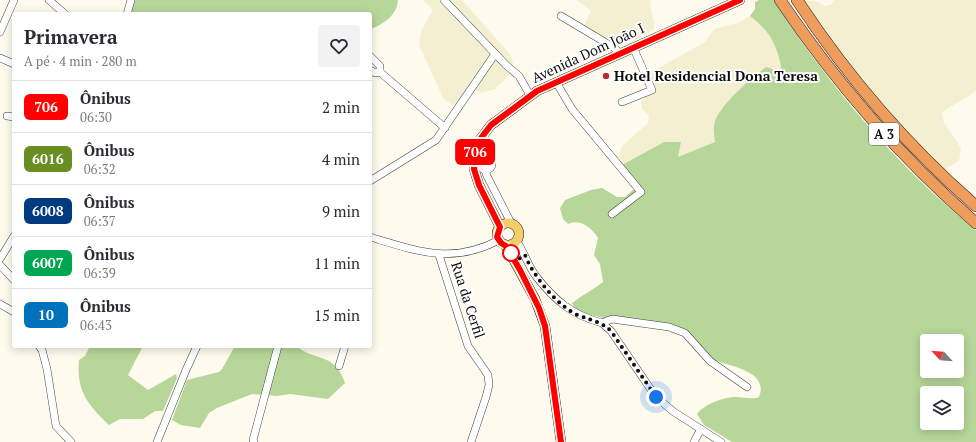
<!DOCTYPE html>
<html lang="pt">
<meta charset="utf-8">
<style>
body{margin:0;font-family:"PT Serif",serif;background:#f2f2f3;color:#2b2b33;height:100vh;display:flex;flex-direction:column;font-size:15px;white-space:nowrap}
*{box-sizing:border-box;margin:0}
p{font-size:13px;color:#7c7c81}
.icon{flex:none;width:22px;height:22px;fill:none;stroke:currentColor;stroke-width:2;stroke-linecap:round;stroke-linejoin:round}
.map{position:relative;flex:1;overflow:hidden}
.panel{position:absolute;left:12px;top:12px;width:360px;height:336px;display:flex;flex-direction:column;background:#fff;border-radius:4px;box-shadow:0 2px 10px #0003}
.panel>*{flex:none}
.badge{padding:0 8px;border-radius:6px;font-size:14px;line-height:26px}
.needle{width:26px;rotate:296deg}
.fabs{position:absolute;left:920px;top:334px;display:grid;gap:8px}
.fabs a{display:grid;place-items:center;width:44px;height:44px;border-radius:4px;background:#fff;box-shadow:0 2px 10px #0003;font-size:20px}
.you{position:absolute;width:20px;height:20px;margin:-10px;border:3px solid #fff;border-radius:50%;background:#1a73e8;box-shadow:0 0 0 6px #1a73e833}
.map>.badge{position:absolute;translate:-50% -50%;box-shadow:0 0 0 2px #fff}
.round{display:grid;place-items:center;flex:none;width:42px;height:42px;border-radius:4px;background:#f2f2f3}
.headline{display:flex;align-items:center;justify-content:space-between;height:68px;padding:0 12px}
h1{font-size:19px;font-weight:800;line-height:30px}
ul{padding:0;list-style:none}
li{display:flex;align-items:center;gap:12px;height:52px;padding:0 12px;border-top:1px solid #e1e1e2}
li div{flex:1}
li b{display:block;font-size:15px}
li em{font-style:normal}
li .badge{min-width:44px;font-weight:700;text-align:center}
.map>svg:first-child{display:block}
</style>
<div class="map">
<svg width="976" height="442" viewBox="0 0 976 442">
<rect width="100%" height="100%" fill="#fefbee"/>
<g fill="#f3efd0">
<polygon points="423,0 462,0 509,53 513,62 508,76 495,89 482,93 471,89 460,101 453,105 444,100 419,45 421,31 433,10"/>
<polygon points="577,0 651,0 650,5 654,22 654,29 636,40 612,43 584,26 591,11"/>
<polygon points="803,0 815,1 825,6 832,4 834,0 976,0 976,90 972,94 942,112 944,123 961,148 959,161 945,169 921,147 861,80"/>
<polygon points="750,16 761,24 774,43 779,53 782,73 742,87 724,108 715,121 715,142 677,158 681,142 664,142 622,165 619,156 622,146 648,123 649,116 642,109 641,102 646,96 651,95 641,78 705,42 714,29 738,23"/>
</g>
<g fill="#b6d799" fill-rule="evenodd">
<path d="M134 0H398C397 15 384 24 371 29L370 33V14H129Z"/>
<path d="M759 0H774C819 71 873 137 934 194 948 207 962 218 976 230V442H732L704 425 697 414C704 404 724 397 736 397 744 397 751 400 759 397 771 367 718 366 703 355 695 349 681 330 674 327 667 324 657 325 649 324 624 321 598 320 575 309L572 303C582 295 593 290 603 282L600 264 594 255 598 238C592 228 580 218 568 224L563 219 560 208 565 200 591 190 602 188 617 197H625L634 189 633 182 622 165 664 142H681L678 157 715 142C714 135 713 128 715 121 722 103 751 78 766 67L782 72C778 47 771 32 750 16L755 9V2ZM927 341H957V371H927ZM927 393H957V423H927Z"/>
<path d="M90 346H143L128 375 148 390 176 374 177 378 163 411H155L143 419H120L109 425C88 405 76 391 79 360L85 356Z"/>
<path d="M235 346H296C316 362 335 352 345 383L328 399 290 394 277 396 252 394 217 408 209 413 200 428 181 425 172 420 187 380 219 372 222 369Z"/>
</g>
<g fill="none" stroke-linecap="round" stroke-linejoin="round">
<defs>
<g id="minor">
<polyline points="49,0 65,14"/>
<polyline points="444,0 506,65 519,76 530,95"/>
<polyline points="127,14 131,0"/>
<polyline points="561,16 613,47 620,53"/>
<polyline points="0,32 14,0"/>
<polyline points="370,56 380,66 380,72"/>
<polyline points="0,58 14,64"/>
<polyline points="370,70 375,73 380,72"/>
<polyline points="380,72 445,128"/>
<polyline points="556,82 572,109 641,192 612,214"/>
<polyline points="622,102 652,90 633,47"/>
<polyline points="7,116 14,117"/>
<circle cx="486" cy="164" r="6"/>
<polyline points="486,170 486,174 511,223"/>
<polyline points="370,181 436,140 495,54"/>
<path d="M370 237C417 251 452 265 499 240"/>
<path d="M517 242C524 252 528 265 535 275 554 300 572 315 602 323L612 319 669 327 685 333 710 361 747 387"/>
<polyline points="439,255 468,346 488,375 489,385 486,397 471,442"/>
<polyline points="0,259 14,236"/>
<polyline points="0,265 14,280"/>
<polyline points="0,304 14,312"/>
<polyline points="602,323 611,331 656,397 674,412 721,442"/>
<polyline points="39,346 42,350 47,369 56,426 71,442"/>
<polyline points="339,366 345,346"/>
<polyline points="157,442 186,370 197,346"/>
<polyline points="254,442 253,440 278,346"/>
<polyline points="694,442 701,429"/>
</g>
<g id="major">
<circle cx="508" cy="234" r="11"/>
<polyline points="500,227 479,185 474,169 475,152 478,142 491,125 537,91 740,0"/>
<polyline points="506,246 535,299 545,326 561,442"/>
</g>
<g id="highway">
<path d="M780 0C836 83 901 158 976 223"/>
<path d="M797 0C847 76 907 146 976 206"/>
</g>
</defs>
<use href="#minor" stroke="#404040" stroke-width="8"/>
<use href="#major" stroke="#1e1e1e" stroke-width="10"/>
<use href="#highway" stroke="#1e1e1e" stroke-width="12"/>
<use href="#minor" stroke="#fff" stroke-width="7"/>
<use href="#major" stroke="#f2cf6a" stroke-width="9"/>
<use href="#highway" stroke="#ee9d5d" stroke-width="11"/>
</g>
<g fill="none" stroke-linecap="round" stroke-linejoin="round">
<defs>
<polyline id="line" points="561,442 545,326 539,308 520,270 506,246 501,243 497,237 500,227 479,185 474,169 475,152 478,142 491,125 537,91 740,0"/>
</defs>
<use href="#line" stroke="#fff" stroke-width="9"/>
<use href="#line" stroke="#f00" stroke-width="6"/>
<path stroke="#0d0d0d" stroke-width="4" stroke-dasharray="0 7.2" d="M511 253 515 261 525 255C533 276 559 308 580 316 593 321 600 321 611 331L656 397"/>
</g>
<circle fill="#b72b34" stroke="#fff" stroke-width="1.5" cx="606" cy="76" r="4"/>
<circle fill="#fff" stroke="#f00" stroke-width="2" cx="511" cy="253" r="8"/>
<g text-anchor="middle" stroke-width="4" stroke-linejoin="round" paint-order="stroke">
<rect fill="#fff" stroke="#565656" stroke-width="1" x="869" y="123" width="30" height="22" rx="3"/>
<g font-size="13" font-weight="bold" fill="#0d0d0d">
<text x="884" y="139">A 3</text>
</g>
<g font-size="14" fill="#0d0d0d" stroke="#fff">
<text transform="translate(588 53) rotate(-25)" y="5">Avenida Dom João I</text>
<text transform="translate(468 300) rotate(72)" y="5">Rua da Cerfil</text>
</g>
<g font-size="14" font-weight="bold" fill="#0d0d0d" stroke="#fff" text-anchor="start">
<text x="614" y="81">Hotel Residencial Dona Teresa</text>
</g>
</g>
</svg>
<div class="fabs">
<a><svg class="needle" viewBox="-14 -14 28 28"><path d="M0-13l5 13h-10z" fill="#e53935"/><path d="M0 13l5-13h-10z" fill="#7c7c81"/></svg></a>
<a><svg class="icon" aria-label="layers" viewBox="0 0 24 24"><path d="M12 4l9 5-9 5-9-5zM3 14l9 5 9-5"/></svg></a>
</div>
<div class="you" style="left:656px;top:397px"></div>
<b class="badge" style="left:475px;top:152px;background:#f00;color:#fff">706</b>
<section class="panel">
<div class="headline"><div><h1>Primavera</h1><p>A pé · 4 min · 280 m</p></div><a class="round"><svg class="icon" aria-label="heart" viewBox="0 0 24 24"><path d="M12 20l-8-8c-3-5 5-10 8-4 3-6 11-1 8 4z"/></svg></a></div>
<ul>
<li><span class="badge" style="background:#f00;color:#fff">706</span><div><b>Ônibus</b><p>06:30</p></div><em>2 min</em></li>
<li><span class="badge" style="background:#6b8e23;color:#fff">6016</span><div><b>Ônibus</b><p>06:32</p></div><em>4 min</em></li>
<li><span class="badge" style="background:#003b80;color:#fff">6008</span><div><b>Ônibus</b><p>06:37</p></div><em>9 min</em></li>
<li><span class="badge" style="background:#00a651;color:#fff">6007</span><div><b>Ônibus</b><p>06:39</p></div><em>11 min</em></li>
<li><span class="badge" style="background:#0072bc;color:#fff">10</span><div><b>Ônibus</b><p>06:43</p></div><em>15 min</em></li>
</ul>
</section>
</div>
